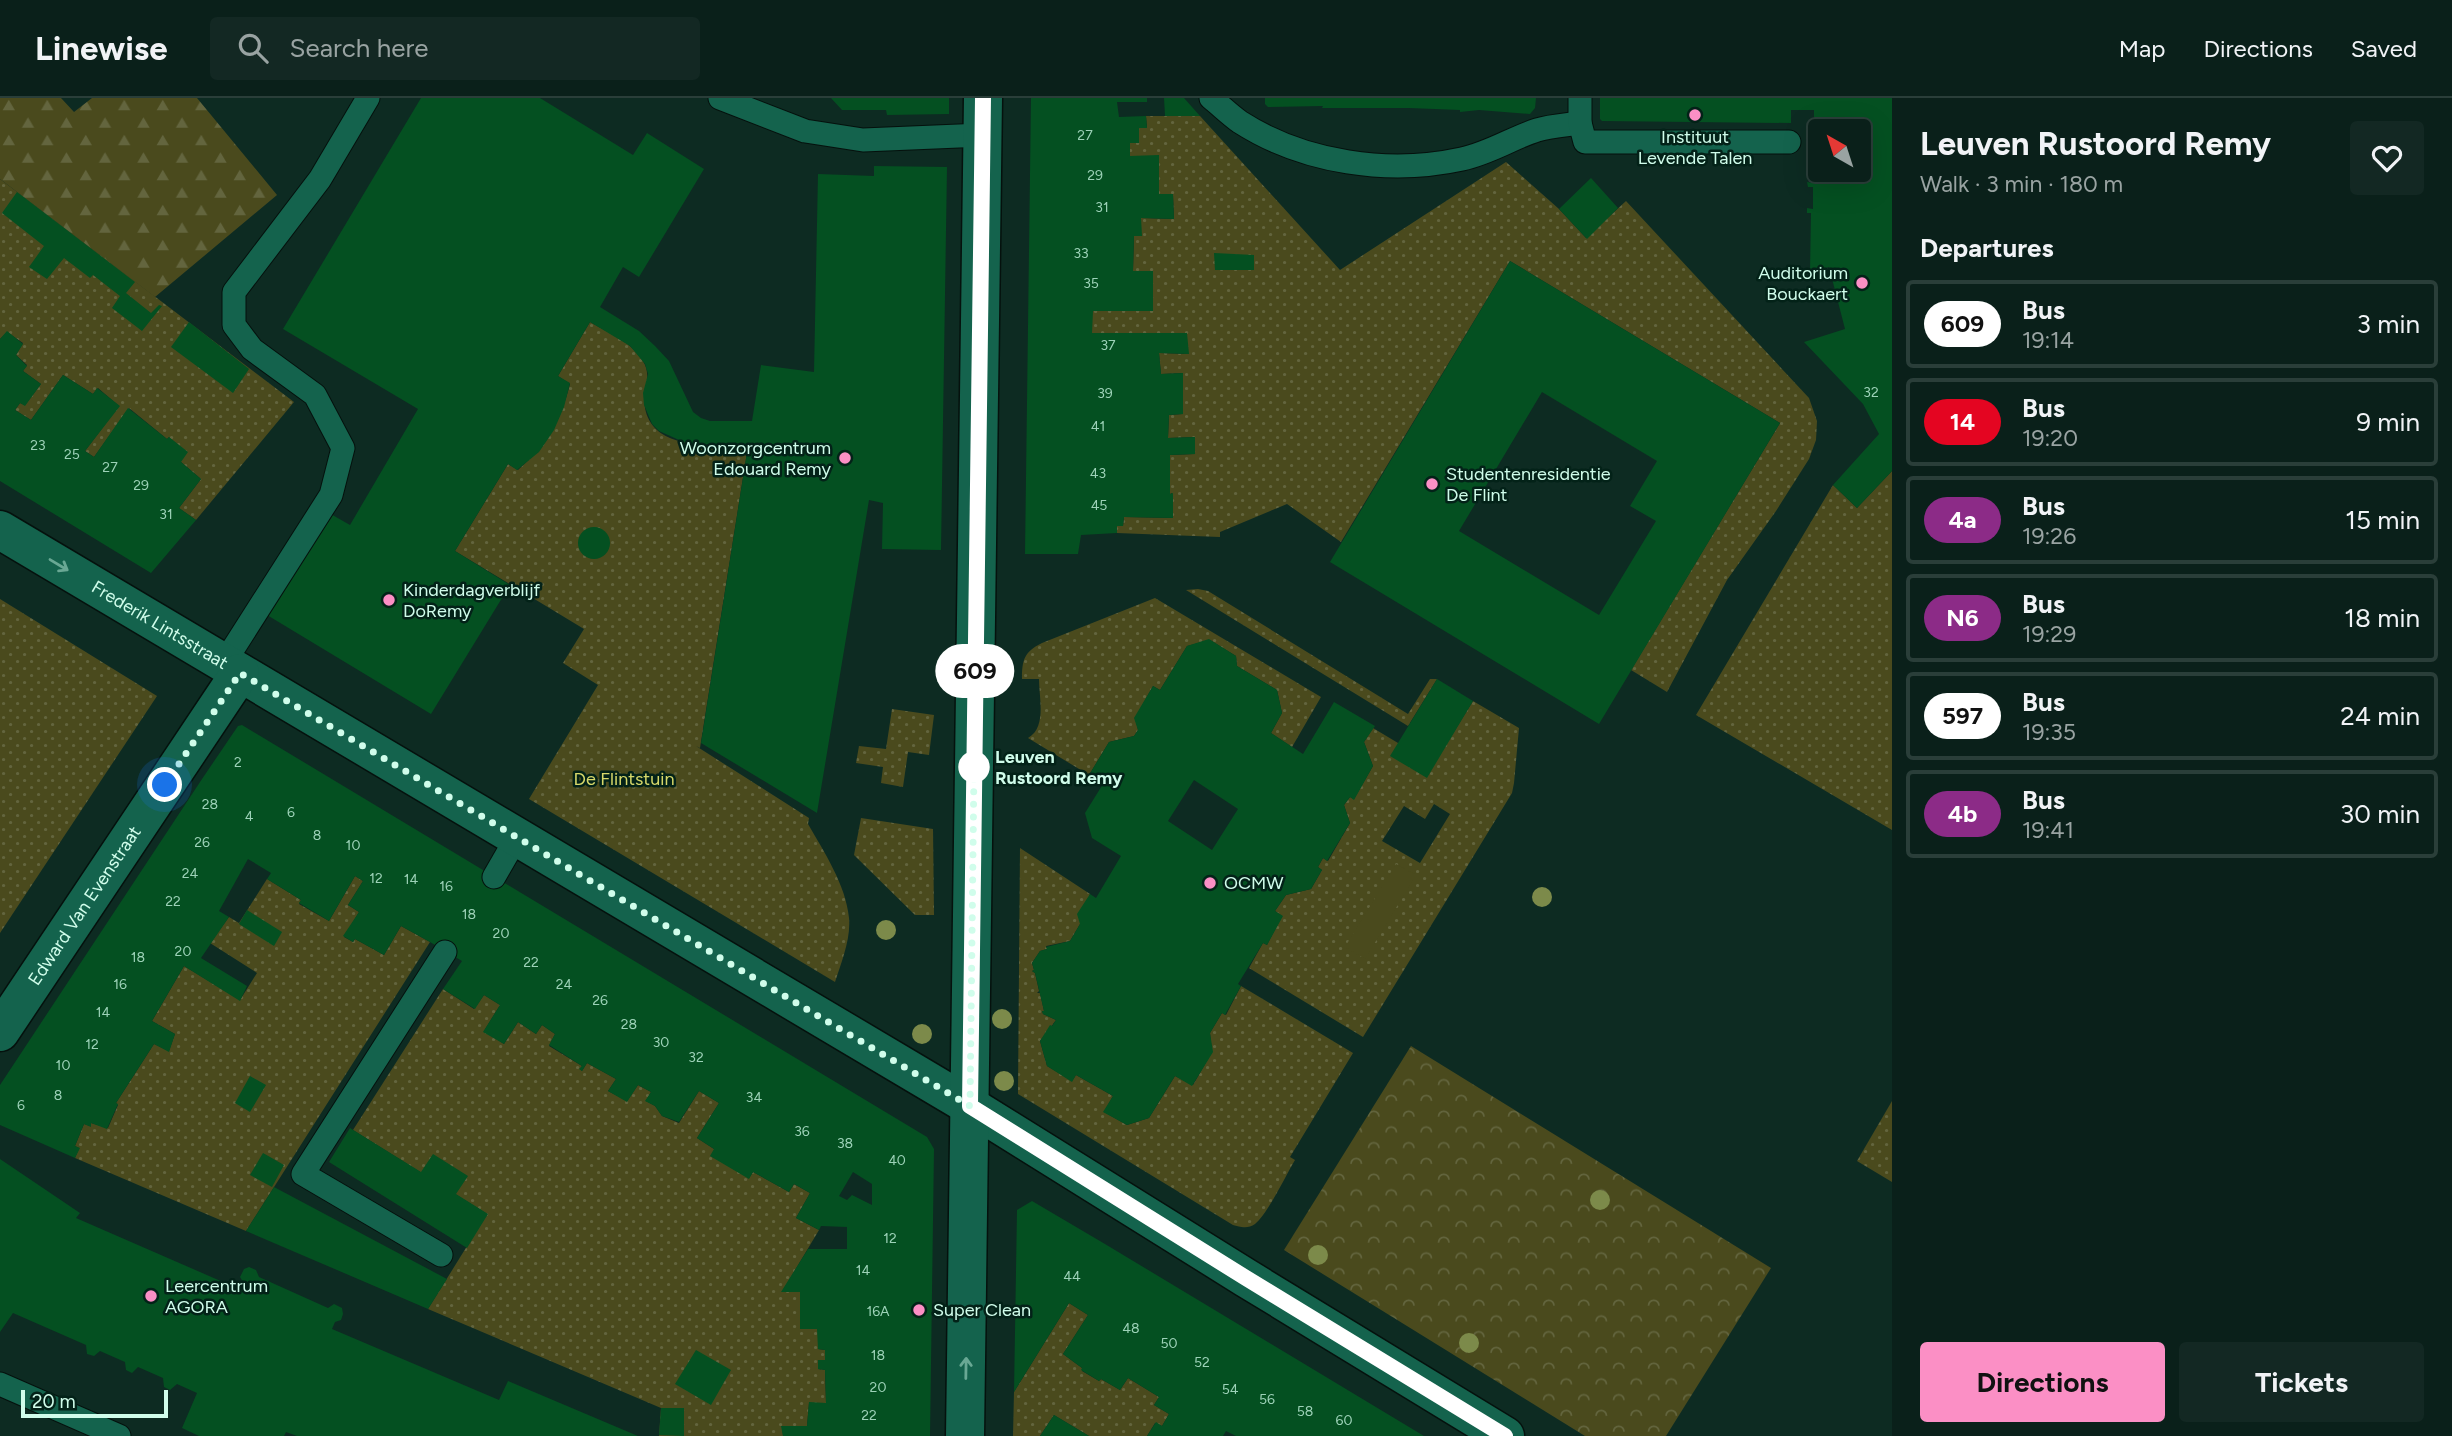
<!DOCTYPE html>
<meta charset="utf-8">
<style>
body{margin:0;font-family:Figtree,sans-serif;background:#132823;color:#f1f3f6;height:100vh;display:flex;flex-direction:column;font-size:26px;white-space:nowrap}
*{box-sizing:border-box;margin:0}
p{font-size:23px;color:#99a3a2}
.icon{flex:none;width:38px;height:38px;fill:none;stroke:currentColor;stroke-width:2;stroke-linecap:round;stroke-linejoin:round}
.map{position:relative;flex:1;overflow:hidden}
.sheet{display:flex;flex-direction:column;background:#0a201a;width:560px}
.sheet>*{flex:none}
.badge{padding:0 14px;border-radius:23px;font-size:24px;line-height:46px}
.needle{width:46px;rotate:321deg}
.controls{position:absolute;left:1808px;top:21px;display:grid;gap:14px}
.controls a{display:grid;place-items:center;width:63px;height:63px;border-radius:7px;background:#0a201a;box-shadow:0 7px 28px #0002,0 0 0 2px #2a3e39;font-size:35px}
.scale{position:absolute;left:21px;bottom:18px;width:147px;box-sizing:border-box;padding-left:7px;border:4px solid #d0fdeb;border-top:0;font-size:19px;line-height:24px;white-space:nowrap;color:#d0fdeb;-webkit-text-stroke:5px #032218;paint-order:stroke}
.you{position:absolute;width:35px;height:35px;margin:-18px;border:5px solid #fff;border-radius:50%;background:#1a73e8;box-shadow:0 0 0 10px #1a73e833}
.map>.badge{position:absolute;translate:-50% -50%;box-shadow:0 0 0 4px #fff}
h2{padding:0 28px;font-size:26px;line-height:63px}
.round{display:grid;place-items:center;flex:none;width:74px;height:74px;border-radius:7px;background:#132823}
.summary{display:flex;align-items:center;justify-content:space-between;height:119px;padding:0 28px}
h1{font-size:33px;font-weight:700;line-height:52px}
.cta{display:flex;gap:14px;margin-top:auto;padding:14px 28px}
.cta a{flex:1;height:80px;border-radius:7px;background:#fb8fc5;color:#111;font-size:28px;font-weight:700;line-height:80px;text-align:center}
.cta a+a{background:#132823;color:#f1f3f6}
ul{padding:0;list-style:none}
li{display:flex;align-items:center;gap:21px;height:88px;margin:0 14px 10px;padding:0 14px;border:4px solid #2a3e39;border-radius:7px}
li div{flex:1}
li b{display:block;font-size:26px}
li em{font-style:normal}
li .badge{min-width:77px;font-weight:700;text-align:center}
header{display:flex;align-items:center;gap:42px;box-sizing:border-box;height:98px;padding:0 35px;background:#0a201a;border-bottom:2px solid #2a3e39}
header strong{font-size:33px}
nav{display:flex;gap:38px;margin-inline-start:auto;font-size:24px}
.search{width:490px;height:63px;background:#132823;display:flex;align-items:center;gap:18px;box-sizing:border-box;padding:0 24px;border-radius:7px;color:#99a3a2;font-size:26px}
main{display:flex;flex:1;min-height:0}
.map>svg:first-child{display:block}
</style>
<header>
<strong>Linewise</strong>
<div class="search"><svg class="icon" aria-label="search" viewBox="0 0 24 24"><circle cx="10" cy="10" r="6"/><path d="M15 15l6 6"/></svg>Search here</div>
<nav><a>Map</a><a>Directions</a><a>Saved</a></nav>
</header>
<main>
<div class="map">
<svg width="1892" height="1338" viewBox="0 0 1892 1338">
<defs>
<pattern id="grass-dots" width="8" height="8" patternUnits="userSpaceOnUse" patternTransform="scale(1.75)"><rect width="8" height="8" fill="#4a4a1d"/><path d="M2 2h.1M6 6h.1" fill="none" stroke="#63653e" stroke-width="1.8" stroke-linecap="round"/></pattern>
<pattern id="forest-firs" width="22" height="20" patternUnits="userSpaceOnUse" patternTransform="scale(1.75)"><rect width="22" height="20" fill="#4a4a1d"/><path d="M5 1l3.5 6h-7zM16 11l3.5 6h-7z" fill="#63653e"/></pattern>
<pattern id="park-crowns" width="20" height="18" patternUnits="userSpaceOnUse" patternTransform="scale(1.75)"><rect width="20" height="18" fill="#4a4a1d"/><path d="M2 6a3 3 0 1 1 6 0M12 15a3 3 0 1 1 6 0" fill="none" stroke="#63653e"/></pattern>
</defs>
<rect width="100%" height="100%" fill="#0d2b22"/>
<g fill="url(#grass-dots)" fill-rule="evenodd">
<polygon points="1146,18 1200,18 1340,172 1506,64 1559,111 1586,140 1626,103 1809,300 1817,323 1816,342 1809,361 1776,413 1727,482 1667,594 1631,572 1780,325 1510,163 1341,444 1287,406 1220,434 1220,439 1117,435 1117,428 1123,428 1124,419 1173,420 1172,395 1170,396 1170,357 1195,356 1195,339 1168,340 1169,317 1183,316 1183,275 1161,276 1159,255 1188,256 1092,235 1092,213 1153,213 1153,173 1133,173 1134,138 1141,137 1141,120 1174,121 1173,97 1159,96 1159,58 1130,58 1130,45 1139,30 1147,29"/>
<polygon points="0,81 294,304 196,422 179,410 201,381 181,364 169,339 167,341 129,310 94,359 85,353 119,308 98,290 93,296 63,277 31,322 15,312 20,305 25,307 41,286 23,273 27,267 16,257 23,245 7,234 0,241"/>
<path d="M590 224C609 235 636 246 645 267 651 281 643 296 645 310 653 354 716 347 748 348L700 650 696 648 809 720 808 726C824 754 846 787 849 820 851 841 841 865 835 884L529 701 598 587 563 565 584 531 455 453 508 366 518 372C548 345 560 325 570 286L558 278Z"/>
<polygon points="1892,373 1892,732 1696,617 1833,387 1857,410"/>
<polygon points="1198,491 1208,493 1408,616 1430,581 1437,581 1408,628 1186,492"/>
<path d="M1155 500 1321 599 1292 649 1271 635 1282 615 1277 592 1237 568 1236 558 1210 542 1187 548 1160 592 1153 588 1135 620 1138 632 1134 638 1109 644 1089 677 1028 640C1047 629 1039 600 1039 581H1022C1022 562 1024 554 1042 545Z"/>
<polygon points="0,501 157,598 0,835"/>
<path d="M1473 603 1519 630 1514 685 1512 695 1363 939 1249 870 1263 845 1267 847 1282 818 1275 813 1286 797 1311 791 1322 772 1318 769 1323 760 1328 763 1350 725 1344 707 1350 699 1354 701 1373 668 1364 644 1373 630 1398 645 1426 679ZM1434 706 1450 716 1420 765 1382 743 1404 708 1425 721Z"/>
<polygon points="892,611 934,617 929,657 908,654 903,689 881,685 883,669 856,665 859,648 886,651"/>
<polygon points="861,720 933,731 934,817 915,817 854,757"/>
<path d="M1020 750 1090 796 1080 826 1070 843 1046 848 1047 851 1040 853 1032 865 1034 872 1032 873 1035 875 1039 893 1037 895H1040L1044 913H1042L1043 916 1056 922 1040 943 1047 968 1072 983 1076 977 1113 998 1104 1014 1127 1027 1149 1020 1175 978 1193 987 1212 954 1210 935 1222 915 1226 917 1241 888 1353 955 1290 1059 1295 1062C1286 1077 1267 1117 1255 1126 1248 1131 1240 1129 1233 1127L1018 996Z"/>
<polygon points="355,778 363,783 348,807 359,814 344,839 353,844 355,841 384,857 401,828 430,844 246,1133 75,1060 79,1050 75,1048 84,1026 90,1028 91,1025 108,1030 118,1007 116,1005 154,946 169,953 175,936 152,923 184,868 240,902 257,875 210,845 229,819 239,825 267,781 301,802 299,806 329,823"/>
<polygon points="443,891 474,911 484,897 500,907 484,933 504,946 518,924 536,936 542,927 555,936 549,948 582,968 580,971 582,973 587,965 616,981 608,993 627,1003 638,987 651,994 646,1003 655,1008 662,1018 679,1025 699,993 719,1005 697,1040 714,1051 749,1080 753,1074 789,1094 794,1086 810,1095 796,1120 819,1132 782,1194 800,1194 818,1231 818,1251 825,1252 825,1262 818,1262 818,1271 825,1272 826,1305 809,1305 807,1328 782,1328 783,1338 659,1338 661,1310 428,1211 487,1116 353,1032"/>
<polygon points="1892,1003 1892,1084 1857,1063"/>
<polygon points="1069,1205 1088,1217 1063,1256 1082,1270 1082,1273 1099,1283 1101,1281 1120,1292 1128,1280 1159,1299 1154,1307 1169,1316 1162,1328 1155,1325 1147,1338 1089,1338 1054,1317 1040,1338 1013,1338 1014,1294"/>
</g>
<polygon fill="url(#forest-firs)" points="0,0 61,0 74,14 92,0 197,0 277,97 155,199 0,81"/>
<polygon fill="url(#park-crowns)" points="1411,948 1771,1170 1666,1338 1585,1338 1284,1152"/>
<polygon fill="#4a4a1d" points="1396,766 1416,777 1365,861 1345,849"/>
<g fill="#045021" fill-rule="evenodd">
<polygon points="421,0 540,0 633,57 647,35 704,71 639,179 623,169 600,209 639,233 655,248 669,263 693,314 701,320 710,323 752,323 761,267 814,274 818,76 874,78 874,68 947,69 941,452 882,451 883,405 869,402 817,715 701,645 748,348 688,346 659,333 652,326 644,307 643,295 648,276 645,266 630,248 590,224 558,278 570,285 564,309 554,332 539,354 517,372 508,366 455,453 510,487 431,616 267,517 329,415 350,427 418,311 283,231"/>
<polygon points="831,0 949,0 949,16 887,17 886,12 842,12"/>
<polygon points="1031,0 1147,0 1147,4 1117,4 1119,19 1146,18 1147,30 1139,30 1139,45 1130,45 1130,58 1159,57 1159,96 1173,96 1174,121 1141,120 1142,138 1134,138 1133,173 1153,173 1153,213 1093,213 1092,235 1187,235 1189,256 1159,255 1161,276 1183,275 1183,316 1169,317 1168,340 1195,339 1195,356 1170,357 1170,396 1173,395 1173,420 1124,419 1123,428 1117,428 1117,435 1081,437 1078,456 1025,456"/>
<polygon points="1164,0 1184,0 1200,18 1165,18"/>
<polygon points="1265,0 1536,0 1535,10 1530,16 1479,12 1460,14 1460,12 1409,10 1322,10 1323,8 1268,9 1265,6"/>
<path d="M1600 0H1892V373L1857 410 1833 387 1879 336 1863 306 1804 244 1845 231 1829 169 1810 174 1811 115H1807V110L1813 111V89H1808L1807 84 1813 85 1814 64 1808 63V59H1813L1814 37 1808 38V33H1814V12H1791V25L1602 23 1600 21ZM1820 33H1858V72H1820Z"/>
<polygon points="1591,80 1618,110 1587,141 1559,111"/>
<polygon points="17,94 135,184 126,195 151,215 159,207 162,208 142,233 112,210 120,198 93,177 90,180 64,160 47,181 29,169 44,148 2,115"/>
<polygon points="1214,155 1254,157 1254,172 1215,172"/>
<path d="M1510 163 1780 325 1599 626 1330 464ZM1542 294 1657 363 1630 408 1656 423 1599 517 1459 433Z"/>
<polygon points="189,224 249,271 233,295 171,249"/>
<polygon points="7,233 23,246 16,257 27,268 23,273 41,286 25,308 20,305 15,312 31,322 63,277 93,296 97,290 120,308 85,353 94,359 128,310 167,341 169,339 188,354 181,364 201,381 179,410 196,422 151,475 0,383 0,241"/>
<circle cx="594" cy="445" r="16"/>
<path d="M1209 541 1236 558 1237 568 1277 592 1282 615 1271 635 1303 656 1334 604 1375 628 1364 644 1373 668 1354 702 1350 699 1344 707 1350 725 1327 763 1323 760 1318 769 1322 772 1311 791 1286 797 1275 813 1283 818 1267 847 1263 845 1238 886 1241 888 1225 917 1222 915 1210 935 1213 954 1192 988 1175 978 1149 1020 1127 1027 1103 1014 1113 998 1076 977 1072 984 1047 968 1040 943 1050 927 1052 928 1056 922 1043 916 1042 913H1044L1035 875 1032 873 1034 872 1032 865 1040 853 1047 851 1046 849 1070 843 1080 826 1077 816 1090 796 1096 800 1121 758 1092 740 1085 715 1103 686 1089 677 1109 644 1134 638 1138 632 1134 620 1153 588 1160 592 1187 548ZM1194 682 1238 711 1212 752 1168 723Z"/>
<polygon points="1437,581 1473,603 1427,680 1390,658"/>
<path d="M242 627 927 1039 934 1051 930 1338H783L781 1328H807L809 1304 826 1305 825 1272 818 1271V1262H825V1252L818 1251 817 1231H800V1194H781L808 1151H847V1129L821 1128 819 1132 796 1120 810 1095 794 1086 789 1094 753 1074 749 1081 710 1058 714 1051 697 1040 719 1005 699 993 679 1024 662 1018 655 1008 645 1003 651 994 638 987 627 1004 608 993 616 981 587 965 582 973 579 971 582 968 549 947 555 936 542 927 536 936 518 924 504 946 483 934 500 907 484 897 475 911 443 891 462 863 430 844 401 828 384 857 355 841 353 844 343 838 359 814 348 807 363 783 355 778 329 823 299 805 301 802 267 781 271 775 248 761 219 813 229 819 201 860 247 888 240 903 184 868 152 923 175 936 169 954 154 946 116 1005 118 1006 107 1031 91 1025V1029L84 1026 75 1048 80 1050 75 1060 0 1027V987L202 681 238 628ZM853 1074 872 1086V1107L852 1097 847 1102 839 1098Z"/>
<polygon points="247,812 282,834 274,848 239,826"/>
<polygon points="250,978 266,987 250,1014 235,1005"/>
<polygon points="350,1030 421,1074 433,1056 468,1078 456,1096 488,1116 467,1150 329,1064"/>
<polygon points="263,1055 284,1067 272,1089 250,1077"/>
<polygon points="0,1061 80,1115 76,1120 239,1191 243,1184 240,1179 244,1171 249,1169 256,1172 259,1179 328,1210 334,1206 342,1210 343,1216 341,1222 335,1224 332,1231 499,1302 508,1283 638,1338 297,1338 286,1334 284,1338 199,1338 182,1330 197,1295 177,1286 170,1292 164,1289 163,1280 138,1269 132,1275 126,1272 125,1264 100,1253 94,1258 87,1256 86,1247 13,1215 0,1234"/>
<polygon points="274,1089 447,1181 428,1211 246,1133"/>
<polygon points="1032,1103 1105,1146 1424,1338 1236,1338 1226,1333 1223,1338 1147,1338 1156,1324 1162,1328 1169,1316 1154,1307 1159,1299 1128,1280 1120,1292 1101,1281 1099,1283 1081,1272 1082,1270 1063,1256 1088,1217 1069,1205 1014,1294 1017,1112"/>
<polygon points="696,1252 731,1272 711,1307 675,1286"/>
<polygon points="661,1310 684,1310 684,1338 659,1337"/>
<polygon points="1054,1317 1089,1338 1040,1338"/>
</g>
<g fill="none" stroke-linecap="round" stroke-linejoin="round">
<defs>
<g id="service">
<polyline points="720,0 805,33 863,42 983,37"/>
<path d="M1211 0C1221 8 1230 17 1240 24 1304 65 1389 77 1462 61 1490 55 1512 40 1537 32 1550 28 1566 27 1580 25"/>
<polyline points="1580,0 1580,25 1585,44 1789,44"/>
<polyline points="224,565 331,397 343,350 315,297 252,251 234,227 234,194 320,81 368,0"/>
<polyline points="494,779 517,739"/>
<polyline points="441,1157 303,1076 445,854"/>
<polyline points="0,1286 119,1338"/>
</g>
<g id="minor">
<path id="s1" d="M0 432 970 1008 1246 1180 1505 1338"/>
<path id="s2" d="M0 934 240 575"/>
<polyline points="965,1338 983,0"/>
</g>
</defs>
<use href="#service" stroke="#05110d" stroke-width="25"/>
<use href="#minor" stroke="#05110d" stroke-width="41"/>
<use href="#service" stroke="#14634d" stroke-width="23"/>
<use href="#minor" stroke="#14634d" stroke-width="38"/>
</g>
<g fill="#7c8a4a">
<circle cx="1542" cy="799" r="10"/>
<circle cx="886" cy="832" r="10"/>
<circle cx="1002" cy="921" r="10"/>
<circle cx="922" cy="936" r="10"/>
<circle cx="1004" cy="983" r="10"/>
<circle cx="1600" cy="1102" r="10"/>
<circle cx="1318" cy="1157" r="10"/>
<circle cx="1469" cy="1245" r="10"/>
</g>
<defs><path id="oneway-shaft" d="M-6 0H5M1.5-3L5.5 0L1.5 3" fill="none" stroke-width="1.6" stroke-linecap="round" stroke-linejoin="round" transform="scale(1.75)"/></defs>
<g stroke="#69a894">
<use href="#oneway-shaft" transform="translate(59 467) rotate(31)"/>
<use href="#oneway-shaft" transform="translate(966 1270) rotate(-89)"/>
</g>
<g fill="none" stroke-linecap="round" stroke-linejoin="round">
<defs>
<polyline id="line" points="983,0 970,1008 1246,1180 1505,1338"/>
</defs>
<use href="#line" stroke="#fff" stroke-width="16"/>
<use href="#line" stroke="#fff" stroke-width="10"/>
<polyline stroke="#d0fdeb" stroke-width="7" stroke-dasharray="0 12.6" points="165,687 240,575 970,1008 974,669"/>
</g>
<g fill="#fb8fc5" stroke="#032218" stroke-width="2.5">
<circle cx="1695" cy="17" r="7"/>
<circle cx="1862" cy="185" r="7"/>
<circle cx="845" cy="360" r="7"/>
<circle cx="1432" cy="386" r="7"/>
<circle cx="389" cy="502" r="7"/>
<circle cx="1210" cy="785" r="7"/>
<circle cx="151" cy="1198" r="7"/>
<circle cx="919" cy="1212" r="7"/>
</g>
<circle fill="#fff" stroke="#fff" stroke-width="3.5" cx="974" cy="669" r="14"/>
<g text-anchor="middle" stroke-width="5" stroke-linejoin="round" paint-order="stroke">
<g font-size="14" fill="#9dd2b8">
<text x="1085" y="42">27</text>
<text x="1095" y="82">29</text>
<text x="1102" y="114">31</text>
<text x="1081" y="160">33</text>
<text x="1091" y="190">35</text>
<text x="1108" y="252">37</text>
<text x="1871" y="299">32</text>
<text x="1105" y="300">39</text>
<text x="1098" y="333">41</text>
<text x="38" y="352">23</text>
<text x="72" y="361">25</text>
<text x="110" y="374">27</text>
<text x="1098" y="380">43</text>
<text x="141" y="392">29</text>
<text x="1099" y="412">45</text>
<text x="166" y="421">31</text>
<text x="238" y="669">2</text>
<text x="210" y="711">28</text>
<text x="291" y="719">6</text>
<text x="249" y="723">4</text>
<text x="317" y="742">8</text>
<text x="202" y="749">26</text>
<text x="353" y="752">10</text>
<text x="190" y="780">24</text>
<text x="376" y="785">12</text>
<text x="411" y="786">14</text>
<text x="446" y="793">16</text>
<text x="173" y="808">22</text>
<text x="469" y="821">18</text>
<text x="501" y="840">20</text>
<text x="183" y="858">20</text>
<text x="138" y="864">18</text>
<text x="531" y="869">22</text>
<text x="120" y="891">16</text>
<text x="564" y="891">24</text>
<text x="600" y="907">26</text>
<text x="103" y="919">14</text>
<text x="629" y="931">28</text>
<text x="661" y="949">30</text>
<text x="92" y="951">12</text>
<text x="696" y="964">32</text>
<text x="63" y="972">10</text>
<text x="58" y="1002">8</text>
<text x="754" y="1004">34</text>
<text x="21" y="1012">6</text>
<text x="802" y="1038">36</text>
<text x="845" y="1050">38</text>
<text x="897" y="1067">40</text>
<text x="890" y="1145">12</text>
<text x="863" y="1177">14</text>
<text x="1072" y="1183">44</text>
<text x="878" y="1218">16A</text>
<text x="1131" y="1235">48</text>
<text x="1169" y="1250">50</text>
<text x="878" y="1262">18</text>
<text x="1202" y="1269">52</text>
<text x="878" y="1294">20</text>
<text x="1230" y="1296">54</text>
<text x="1267" y="1306">56</text>
<text x="1305" y="1318">58</text>
<text x="869" y="1322">22</text>
<text x="1344" y="1327">60</text>
</g>
<g font-size="18" fill="#d0fdeb" stroke="#032218" text-anchor="start">
<text x="1695" y="45" text-anchor="middle">Instituut<tspan x="1695" dy="21">Levende Talen</tspan></text>
<text x="1848" y="181" text-anchor="end">Auditorium<tspan x="1848" dy="21">Bouckaert</tspan></text>
<text x="831" y="356" text-anchor="end">Woonzorgcentrum<tspan x="831" dy="21">Edouard Remy</tspan></text>
<text x="1446" y="382">Studentenresidentie<tspan x="1446" dy="21">De Flint</tspan></text>
<text x="403" y="498">Kinderdagverblijf<tspan x="403" dy="21">DoRemy</tspan></text>
<text x="1224" y="791">OCMW</text>
<text x="165" y="1194">Leercentrum<tspan x="165" dy="21">AGORA</tspan></text>
<text x="933" y="1218">Super Clean</text>
</g>
<g font-size="18" fill="#d0fdeb" stroke="#032218">
<text dy="6" stroke="none"><textPath href="#s1" startOffset="186">Frederik Lintsstraat</textPath></text>
<text dy="6" stroke="none"><textPath href="#s2" startOffset="152">Edward Van Evenstraat</textPath></text>
</g>
<g font-size="18" font-weight="bold" fill="#d0fdeb" stroke="#032218" text-anchor="start">
<text x="995" y="665">Leuven<tspan x="995" dy="21">Rustoord Remy</tspan></text>
</g>
<g font-size="18" fill="#d7d86a" stroke="#032218">
<text x="624" y="687">De Flintstuin</text>
</g>
</g>
</svg>
<div class="controls">
<a><svg class="needle" viewBox="-14 -14 28 28"><path d="M0-13l5 13h-10z" fill="#e53935"/><path d="M0 13l5-13h-10z" fill="#99a3a2"/></svg></a>
</div>
<div class="scale">20 m</div>
<div class="you" style="left:165px;top:687px"></div>
<b class="badge" style="left:975px;top:573px;background:#fff;color:#111">609</b>
</div>
<section class="sheet">
<div class="summary"><div><h1>Leuven Rustoord Remy</h1><p>Walk · 3 min · 180 m</p></div><a class="round"><svg class="icon" aria-label="heart" viewBox="0 0 24 24"><path d="M12 20l-8-8c-3-5 5-10 8-4 3-6 11-1 8 4z"/></svg></a></div>
<h2>Departures</h2>
<ul>
<li><span class="badge" style="background:#fff;color:#111">609</span><div><b>Bus</b><p>19:14</p></div><em>3 min</em></li>
<li><span class="badge" style="background:#e40521;color:#fff">14</span><div><b>Bus</b><p>19:20</p></div><em>9 min</em></li>
<li><span class="badge" style="background:#8c2b87;color:#fff">4a</span><div><b>Bus</b><p>19:26</p></div><em>15 min</em></li>
<li><span class="badge" style="background:#8c2b87;color:#fff">N6</span><div><b>Bus</b><p>19:29</p></div><em>18 min</em></li>
<li><span class="badge" style="background:#fff;color:#111">597</span><div><b>Bus</b><p>19:35</p></div><em>24 min</em></li>
<li><span class="badge" style="background:#8c2b87;color:#fff">4b</span><div><b>Bus</b><p>19:41</p></div><em>30 min</em></li>
</ul>
<div class="cta"><a>Directions</a><a>Tickets</a></div>
</section>
</main>
